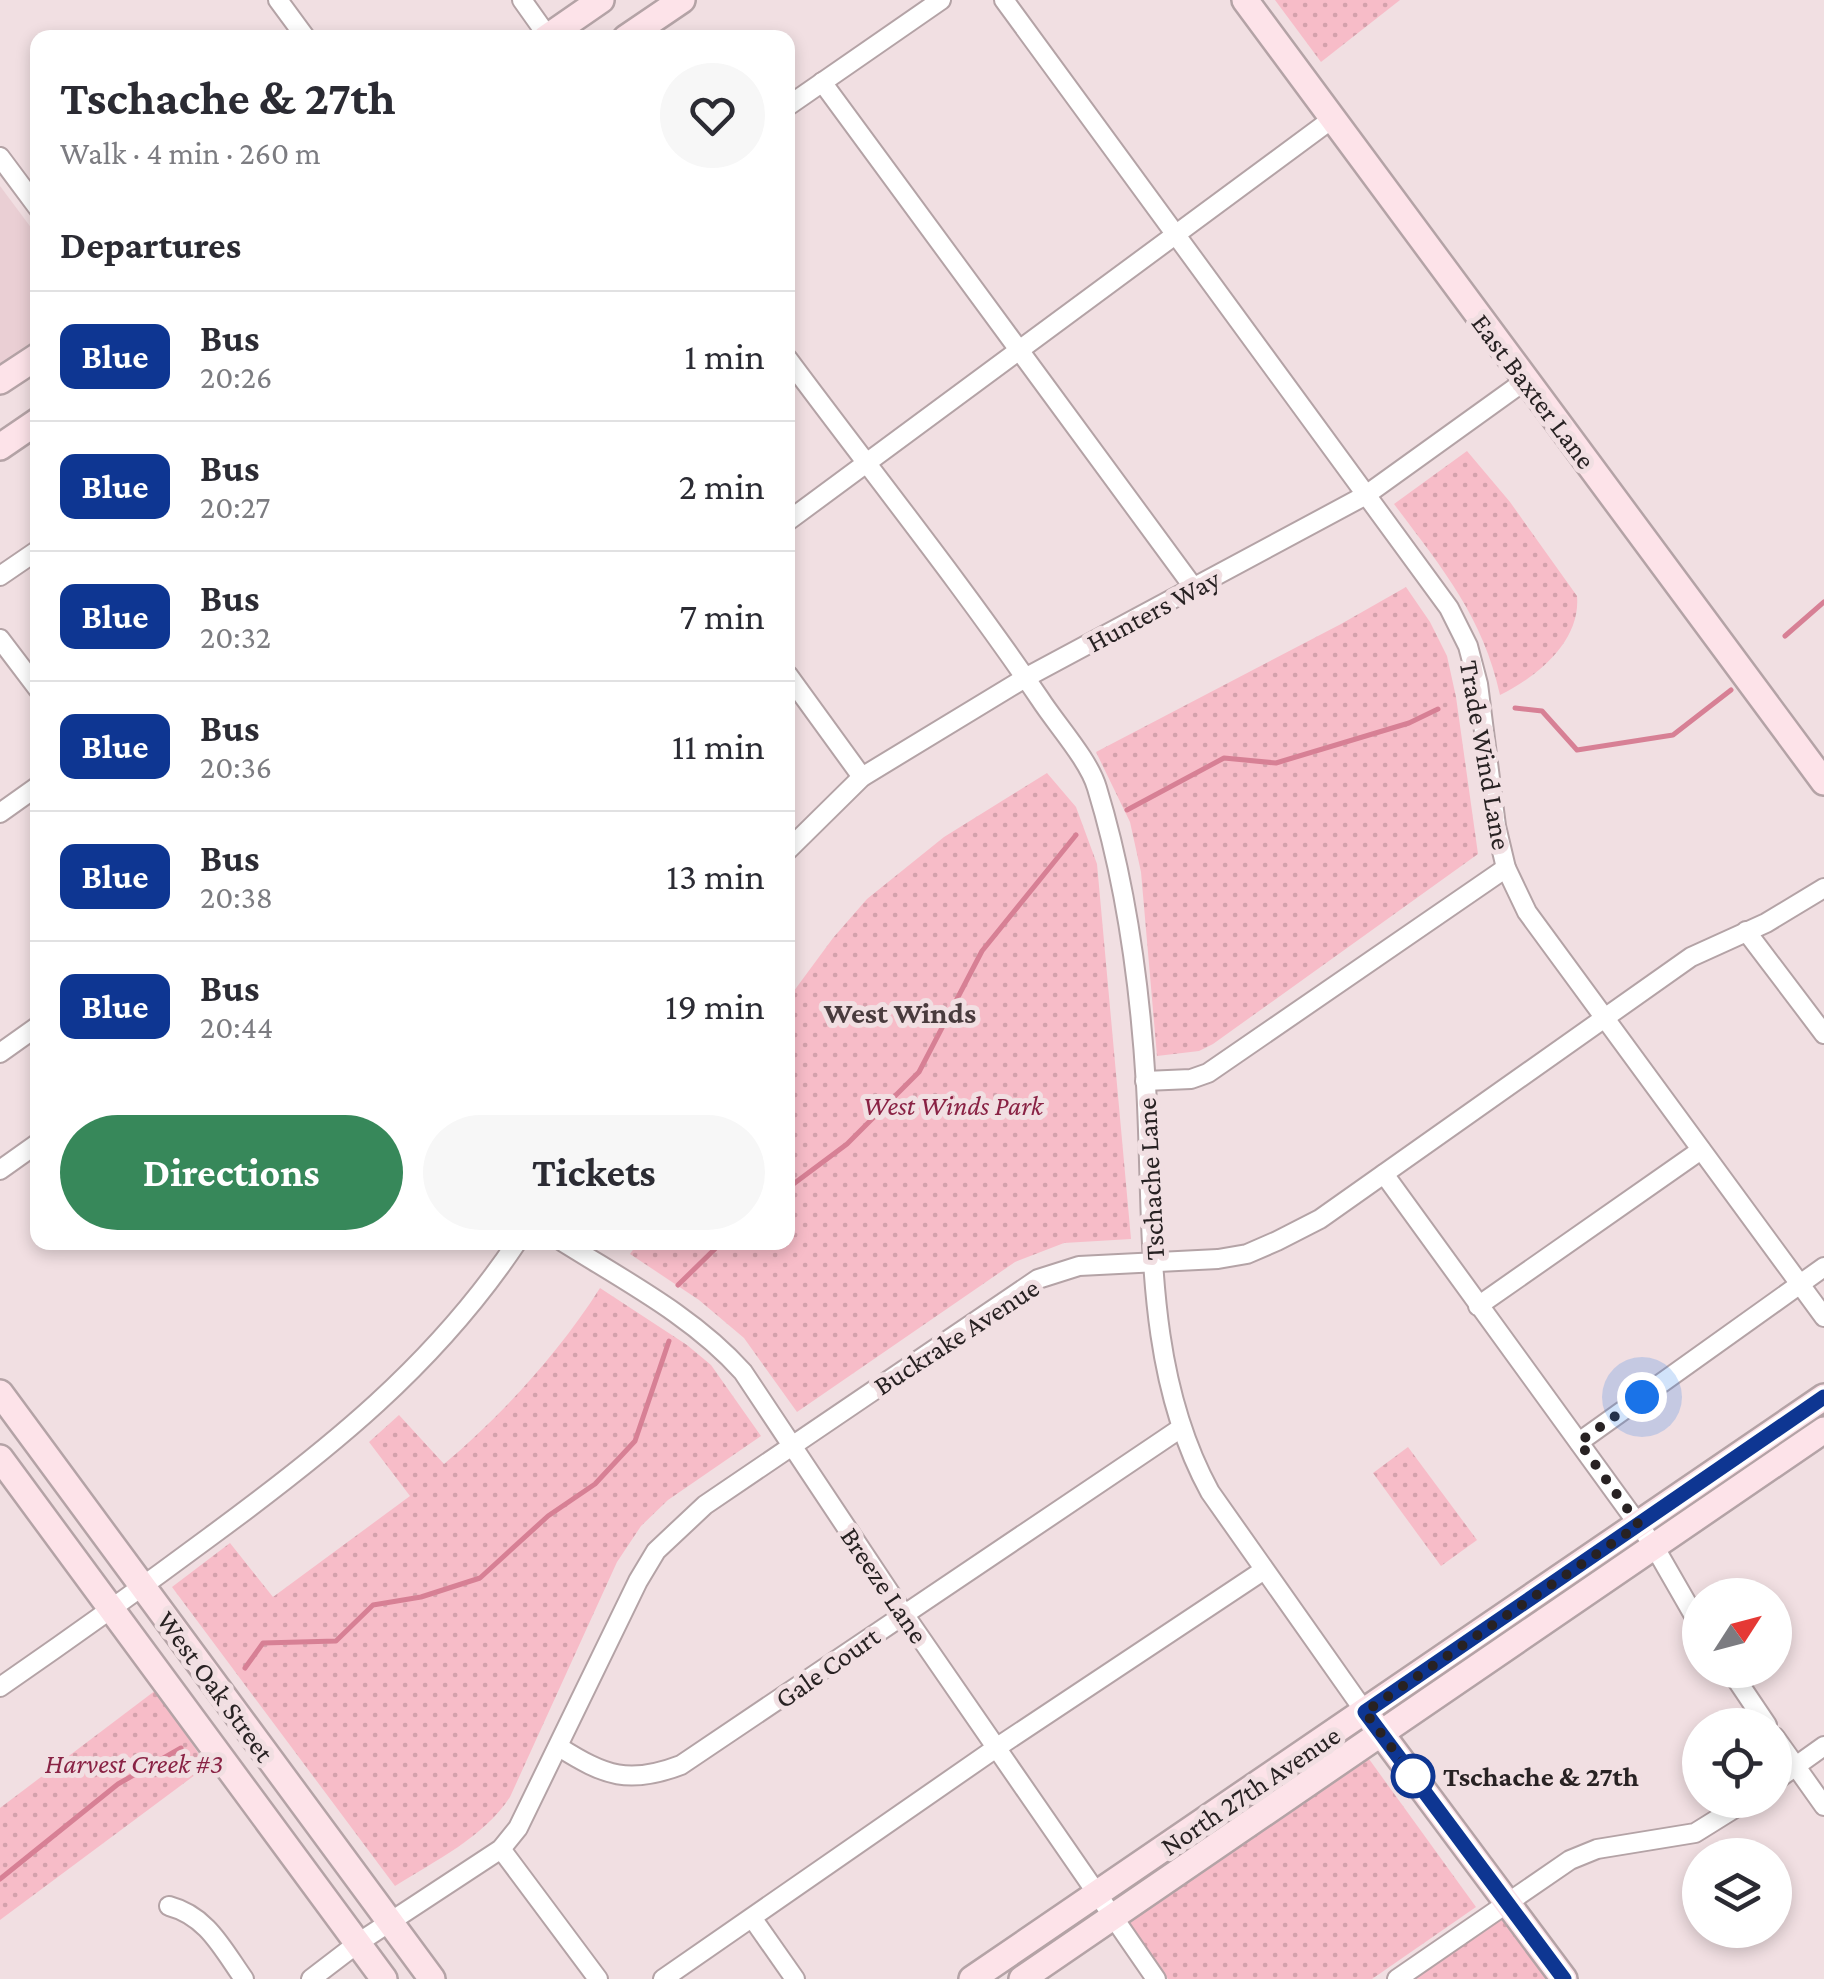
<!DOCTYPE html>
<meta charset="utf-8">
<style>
body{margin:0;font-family:"Crimson Pro",serif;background:#f7f7f7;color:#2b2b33;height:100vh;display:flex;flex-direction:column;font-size:38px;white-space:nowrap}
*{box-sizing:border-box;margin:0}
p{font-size:32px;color:#7c7c81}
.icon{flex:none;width:55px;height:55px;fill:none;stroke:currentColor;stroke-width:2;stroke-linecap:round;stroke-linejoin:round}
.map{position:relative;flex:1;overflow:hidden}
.panel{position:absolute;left:30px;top:30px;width:765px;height:1220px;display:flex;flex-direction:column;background:#fff;border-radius:20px;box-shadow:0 5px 15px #0003}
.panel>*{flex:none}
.badge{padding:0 20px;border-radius:15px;font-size:35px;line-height:65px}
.needle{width:65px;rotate:54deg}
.tools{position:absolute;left:1682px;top:1578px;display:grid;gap:20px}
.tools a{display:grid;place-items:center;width:110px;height:110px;border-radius:50%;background:#fff;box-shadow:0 5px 15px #0003;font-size:50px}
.you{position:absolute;width:50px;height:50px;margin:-25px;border:8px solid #fff;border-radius:50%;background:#1a73e8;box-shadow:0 0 0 15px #1a73e833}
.map>.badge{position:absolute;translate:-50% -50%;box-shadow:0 0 0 5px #fff}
h2{padding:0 30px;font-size:38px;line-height:90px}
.round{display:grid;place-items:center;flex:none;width:105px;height:105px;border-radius:52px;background:#f7f7f7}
.summary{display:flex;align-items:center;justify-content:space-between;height:170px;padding:0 30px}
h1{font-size:48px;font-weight:700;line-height:75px}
.cta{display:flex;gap:20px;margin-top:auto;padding:20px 30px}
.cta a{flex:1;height:115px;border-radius:60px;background:#37885a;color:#fff;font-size:40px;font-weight:700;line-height:115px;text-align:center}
.cta a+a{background:#f7f7f7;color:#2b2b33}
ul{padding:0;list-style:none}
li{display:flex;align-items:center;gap:30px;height:130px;padding:0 30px;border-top:2px solid #e1e1e2}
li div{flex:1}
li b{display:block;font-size:38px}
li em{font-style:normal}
li .badge{min-width:110px;font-weight:700;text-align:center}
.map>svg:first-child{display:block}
</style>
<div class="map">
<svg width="1824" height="1979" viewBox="0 0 1824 1979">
<defs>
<pattern id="green-dots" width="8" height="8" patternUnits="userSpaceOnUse" patternTransform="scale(2.5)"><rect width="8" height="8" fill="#f7bcc8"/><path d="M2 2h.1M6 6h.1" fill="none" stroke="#d4a1ac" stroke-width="1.8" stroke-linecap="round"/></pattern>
</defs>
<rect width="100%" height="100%" fill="#f1dfe2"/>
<polygon fill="#eacfd4" points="0,186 38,237 37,342 0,368"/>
<g fill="url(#green-dots)">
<polygon points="1275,0 1400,0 1321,62"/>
<path d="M1467 451 1510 502 1577 596C1581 641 1537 677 1500 695 1483 616 1441 567 1394 504Z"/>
<polygon points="1406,587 1430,622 1447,656 1456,697 1478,854 1213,1044 1199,1051 1157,1056 1141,872 1130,822 1096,752 1341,624"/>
<polygon points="1047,773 1076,807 1097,864 1131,1239 1064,1243 1015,1262 797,1412 744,1338 699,1300 630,1254 638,1243 788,1242 788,999 833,938 867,899 944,837"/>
<path d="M600 1288 687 1345 711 1365 761 1436 668 1500 641 1526 617 1562 510 1797C483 1838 436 1860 395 1886L172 1587 230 1543 273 1597 410 1496 369 1442 399 1415 444 1464C503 1414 558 1354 600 1288Z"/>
<polygon points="1408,1447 1477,1540 1441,1566 1373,1473"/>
<polygon points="156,1690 207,1766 0,1920 0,1808"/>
<polygon points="1369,1759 1476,1907 1372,1979 1168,1979 1129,1923"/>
<polygon points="1508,1911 1557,1979 1409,1979"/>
</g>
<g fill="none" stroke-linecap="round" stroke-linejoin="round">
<g stroke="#d78095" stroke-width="5">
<polyline points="1785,636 1824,602"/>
<polyline points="1515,708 1542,711 1577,750 1673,735 1731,690"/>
<polyline points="1127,810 1224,758 1276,763 1409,723 1438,709"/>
<polyline points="788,1188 847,1144 919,1072 982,951 1076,835"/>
<polyline points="678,1285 722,1242"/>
<polyline points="245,1668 263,1643 336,1641 373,1605 421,1597 480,1578 548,1516 595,1484 635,1441 669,1341"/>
<polyline points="0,1879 118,1784 181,1748"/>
</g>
<defs>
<g id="street">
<polyline points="278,0 306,38"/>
<polyline points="522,0 549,38"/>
<polyline points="1004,0 1449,608 1468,646 1478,684 1496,826 1506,868 1527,912 1824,1317"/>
<polyline points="822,82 1194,588"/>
<polyline points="788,106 941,0"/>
<polyline points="0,157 38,208"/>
<path d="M788 359C872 472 961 583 1040 699 1056 724 1089 760 1097 788 1126 883 1140 986 1146 1085 1154 1222 1142 1368 1210 1492L1365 1712"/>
<polyline points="788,521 1332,119"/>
<polyline points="0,576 38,550"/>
<polyline points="0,639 38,689"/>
<polyline points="788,675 862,777"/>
<polyline points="0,813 38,786"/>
<polyline points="788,850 862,777 1025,678 1366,495 1526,380"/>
<polyline points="1746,931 1824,1034"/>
<polyline points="0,1053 38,1026"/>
<polyline points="1145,1081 1191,1079 1208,1073 1506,868"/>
<polyline points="0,1170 38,1143"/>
<polyline points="1384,1174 1654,1546 1700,1626"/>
<path d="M563 1242C625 1281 694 1317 743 1372L904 1614 1156 1979"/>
<polyline points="1478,1306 1701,1150"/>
<polyline points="1579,1442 1824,1267"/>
<polyline points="1730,1670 1767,1725"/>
<path d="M0 1687C71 1638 141 1588 211 1536 328 1450 435 1365 517 1242"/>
<polyline points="1775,1737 1824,1806"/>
<path d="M559 1747C605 1776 629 1785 681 1765L1181 1428"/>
<polyline points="1775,1781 1824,1746"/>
<polyline points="501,1849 598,1979"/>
<path d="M169 1906C207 1916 222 1948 244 1979"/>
<polyline points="753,1919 795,1979"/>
<polyline points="311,1979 358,1943 501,1849 518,1828 638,1581 656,1551 705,1505 1038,1279 1079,1266 1218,1259 1247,1254 1277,1241 1320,1219 1691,957 1766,923 1824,888"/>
<polyline points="663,1979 996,1748 1264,1570"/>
<polyline points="1397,1979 1570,1860 1597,1849 1695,1833 1748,1800"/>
</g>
<g id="secondary">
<polyline points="1245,0 1824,782"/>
<polyline points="546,38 601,0"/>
<polyline points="626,38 682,0"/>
<polyline points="0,381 38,356"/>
<polyline points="0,447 38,421"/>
<polyline points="0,1393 432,1979"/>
<polyline points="0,1458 384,1979"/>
<polyline points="1371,1720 1564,1979"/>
<polyline points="972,1979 1824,1397"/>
<polyline points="1022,1979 1824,1430"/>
</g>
</defs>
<use href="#street" stroke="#b4a3a6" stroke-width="22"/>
<use href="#secondary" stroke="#b4a3a6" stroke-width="30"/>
<use href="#street" stroke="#fff" stroke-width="18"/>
<use href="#secondary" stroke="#fde3e9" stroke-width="25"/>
</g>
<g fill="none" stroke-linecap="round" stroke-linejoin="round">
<defs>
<polyline id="line" points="1564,1979 1365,1712 1824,1397"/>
</defs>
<use href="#line" stroke="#fff" stroke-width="22"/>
<use href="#line" stroke="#0e3692" stroke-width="15"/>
<polyline stroke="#282223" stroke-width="10" stroke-dasharray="0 18" points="1413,1776 1365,1712 1639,1525 1579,1442 1642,1397"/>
</g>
<circle fill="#fff" stroke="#0e3692" stroke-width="5" cx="1413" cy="1776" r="20"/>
<g text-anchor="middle" stroke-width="10" stroke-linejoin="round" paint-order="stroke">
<g font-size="28" fill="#282223" stroke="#f1dfe2">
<text transform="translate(1534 391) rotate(53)" y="10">East Baxter Lane</text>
<text transform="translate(1153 610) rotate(-28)" y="10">Hunters Way</text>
<text transform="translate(1486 755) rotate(80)" y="10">Trade Wind Lane</text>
<text transform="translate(1150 1179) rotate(-93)" y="10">Tschache Lane</text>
<text transform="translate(956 1336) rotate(-33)" y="10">Buckrake Avenue</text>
<text transform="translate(885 1585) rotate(56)" y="10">Breeze Lane</text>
<text transform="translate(827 1667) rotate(-35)" y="10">Gale Court</text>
<text transform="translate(216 1686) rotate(54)" y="10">West Oak Street</text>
<text transform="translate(1250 1790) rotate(-34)" y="10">North 27th Avenue</text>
</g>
<g font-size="28" font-style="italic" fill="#892244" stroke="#f1dfe2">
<text x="953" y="1115">West Winds Park</text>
<text x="134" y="1773">Harvest Creek #3</text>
</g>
<g font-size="28" font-weight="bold" fill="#282223" stroke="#f1dfe2" text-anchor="start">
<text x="1443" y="1786">Tschache &amp; 27th</text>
</g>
<g font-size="30" font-weight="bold" fill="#493b3d" stroke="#f1dfe2">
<text x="900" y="1023">West Winds</text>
</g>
</g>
</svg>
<div class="tools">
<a><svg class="needle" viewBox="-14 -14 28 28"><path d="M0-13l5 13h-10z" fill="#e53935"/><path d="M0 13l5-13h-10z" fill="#7c7c81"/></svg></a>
<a><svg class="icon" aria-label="locate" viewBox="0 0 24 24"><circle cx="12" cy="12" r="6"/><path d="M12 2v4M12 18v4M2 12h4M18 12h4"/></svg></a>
<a><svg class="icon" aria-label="layers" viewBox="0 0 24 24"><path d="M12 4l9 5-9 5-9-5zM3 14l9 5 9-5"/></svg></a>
</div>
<div class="you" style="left:1642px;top:1397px"></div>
<section class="panel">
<div class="summary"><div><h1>Tschache &amp; 27th</h1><p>Walk · 4 min · 260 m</p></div><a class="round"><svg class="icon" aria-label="heart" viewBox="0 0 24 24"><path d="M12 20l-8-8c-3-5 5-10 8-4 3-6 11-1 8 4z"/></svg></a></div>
<h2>Departures</h2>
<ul>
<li><span class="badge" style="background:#0e3692;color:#fff">Blue</span><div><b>Bus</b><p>20:26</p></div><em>1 min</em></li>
<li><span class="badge" style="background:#0e3692;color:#fff">Blue</span><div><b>Bus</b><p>20:27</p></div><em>2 min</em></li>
<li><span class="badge" style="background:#0e3692;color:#fff">Blue</span><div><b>Bus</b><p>20:32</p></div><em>7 min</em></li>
<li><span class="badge" style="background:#0e3692;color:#fff">Blue</span><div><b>Bus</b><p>20:36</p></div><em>11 min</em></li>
<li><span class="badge" style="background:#0e3692;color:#fff">Blue</span><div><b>Bus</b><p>20:38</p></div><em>13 min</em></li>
<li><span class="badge" style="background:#0e3692;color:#fff">Blue</span><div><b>Bus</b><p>20:44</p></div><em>19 min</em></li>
</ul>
<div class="cta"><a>Directions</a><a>Tickets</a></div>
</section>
</div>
